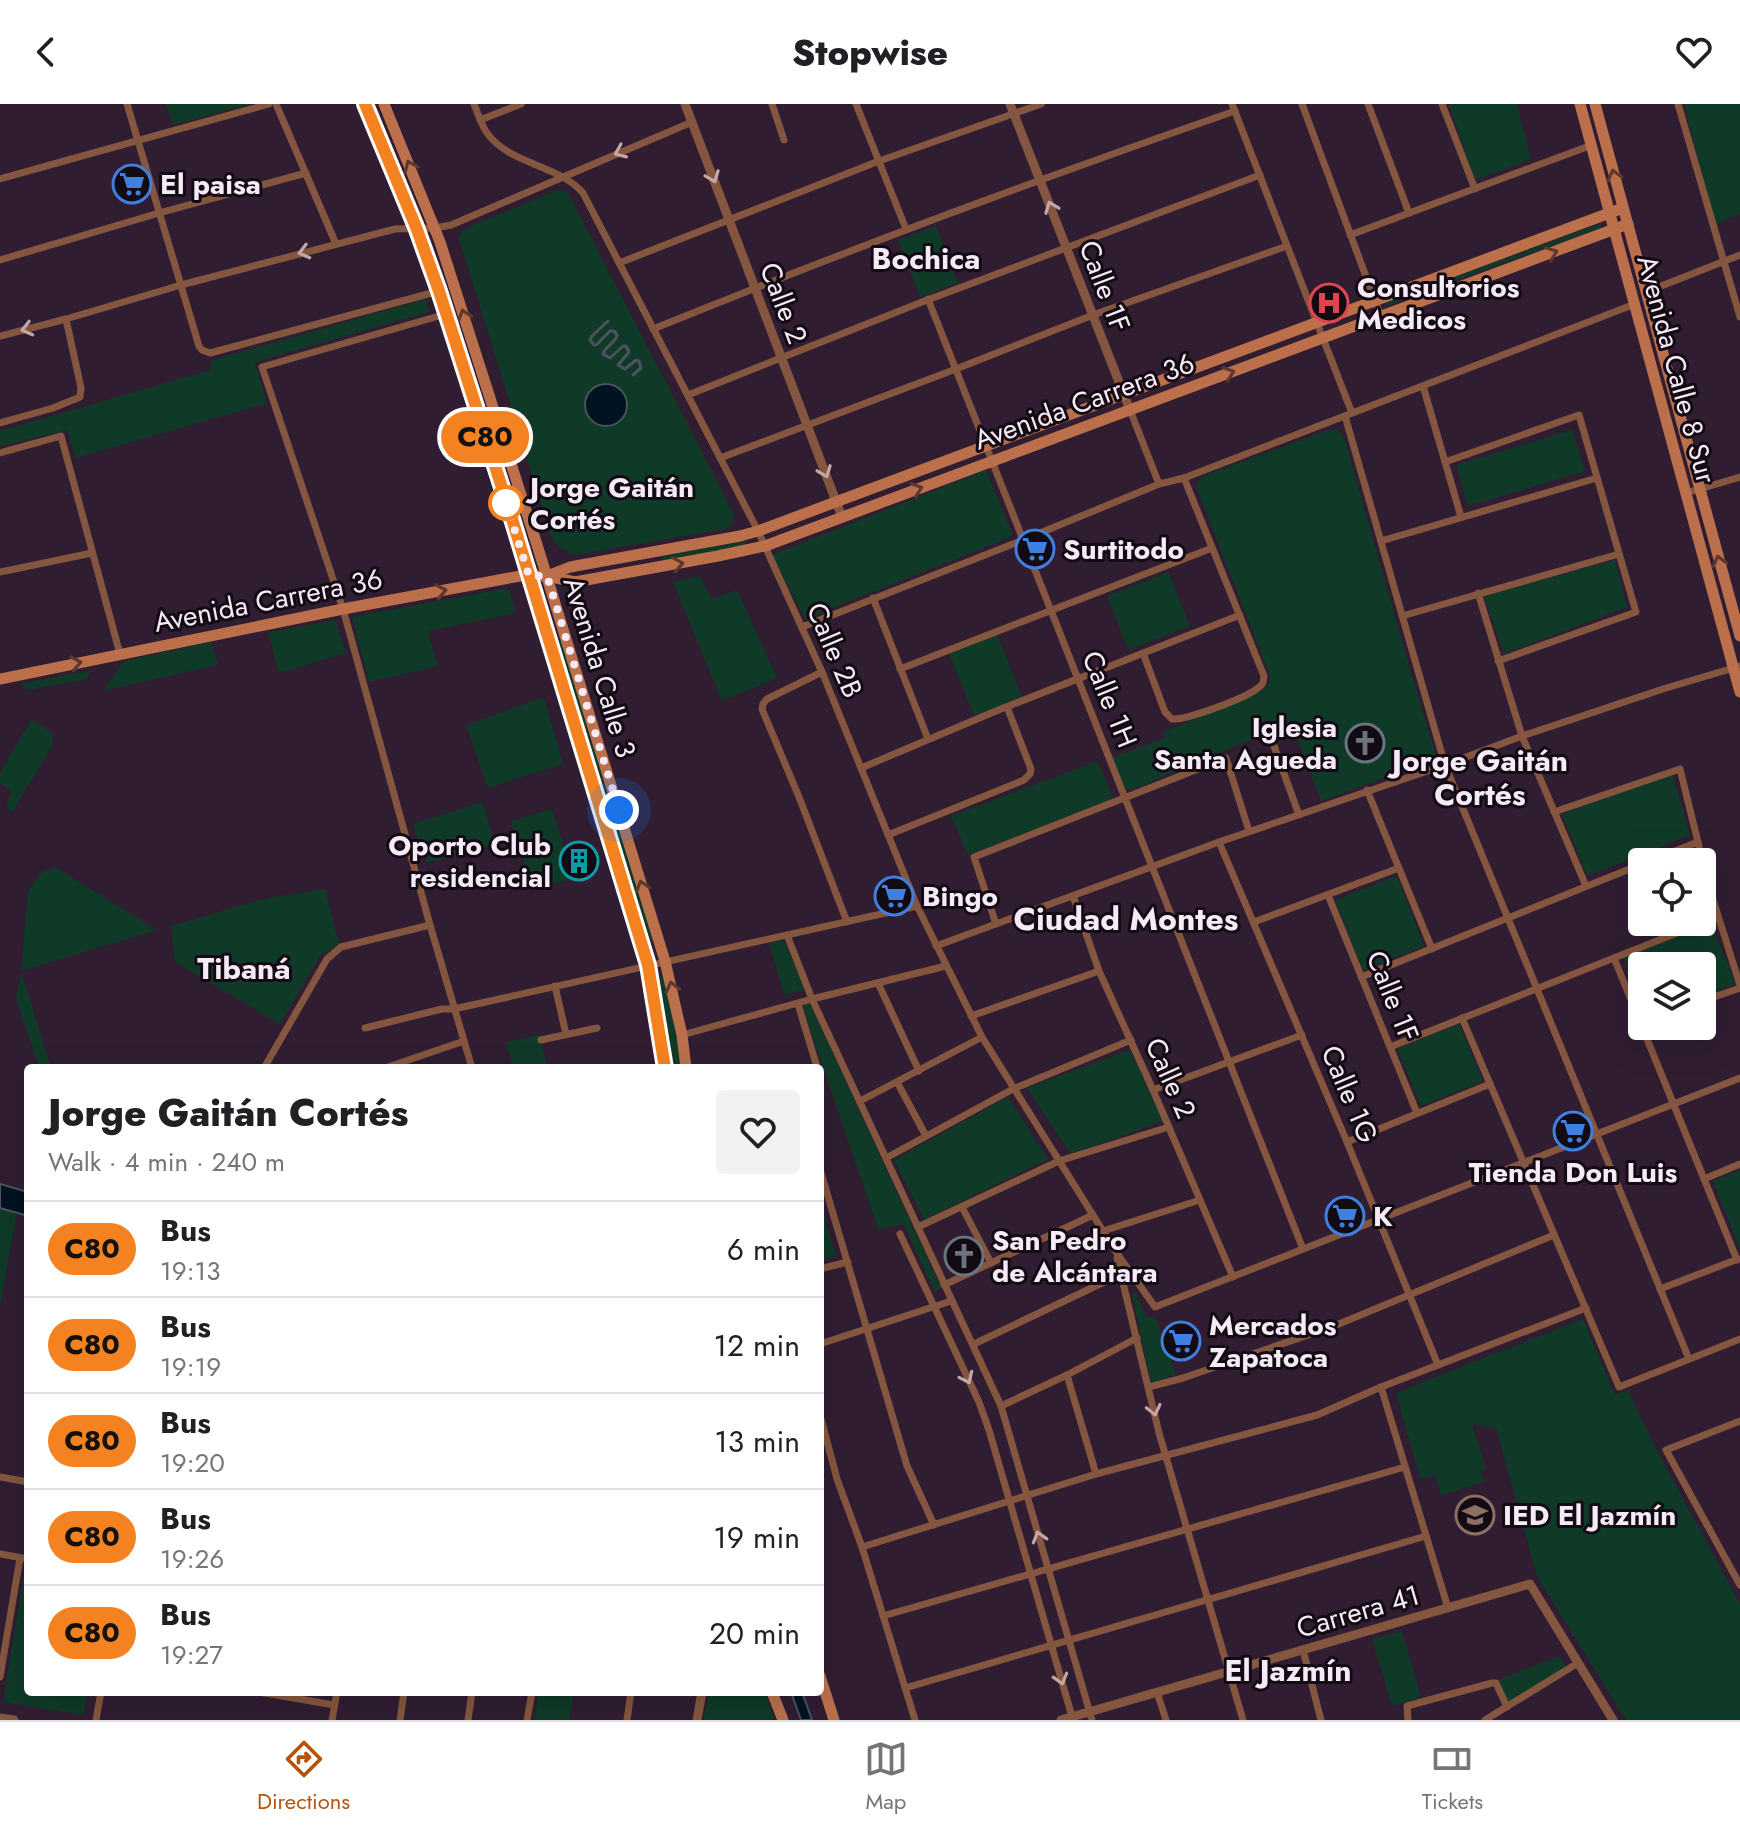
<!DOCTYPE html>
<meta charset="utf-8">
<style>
body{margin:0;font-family:Jost,sans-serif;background:#f2f2f2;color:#202124;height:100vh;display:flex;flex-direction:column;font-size:30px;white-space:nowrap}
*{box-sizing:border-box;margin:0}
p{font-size:26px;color:#757577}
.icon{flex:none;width:44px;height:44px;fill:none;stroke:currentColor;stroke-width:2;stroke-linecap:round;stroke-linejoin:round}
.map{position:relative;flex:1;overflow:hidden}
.details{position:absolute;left:24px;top:960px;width:800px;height:632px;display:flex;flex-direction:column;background:#fff;border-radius:8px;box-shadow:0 8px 32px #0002}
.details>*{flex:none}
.badge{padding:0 16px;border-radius:26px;font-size:28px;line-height:52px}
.tools{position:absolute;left:1628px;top:744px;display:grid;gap:16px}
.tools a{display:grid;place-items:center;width:88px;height:88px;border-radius:8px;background:#fff;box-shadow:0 8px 32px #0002;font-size:40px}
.you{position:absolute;width:40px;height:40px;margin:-20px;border:6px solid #fff;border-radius:50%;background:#1a73e8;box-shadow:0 0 0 12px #1a73e833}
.map>.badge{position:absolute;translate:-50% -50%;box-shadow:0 0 0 4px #fff}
.round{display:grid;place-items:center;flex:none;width:84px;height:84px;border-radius:8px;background:#f2f2f2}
.overview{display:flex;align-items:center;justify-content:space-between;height:136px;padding:0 24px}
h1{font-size:38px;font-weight:800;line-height:60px}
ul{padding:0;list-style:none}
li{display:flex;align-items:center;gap:24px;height:96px;padding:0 24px;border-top:2px solid #e0e0e0}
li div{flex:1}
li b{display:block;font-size:30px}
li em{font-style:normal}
li .badge{min-width:88px;font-weight:700;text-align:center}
header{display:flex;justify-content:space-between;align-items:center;height:104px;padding:0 24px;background:#fff;font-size:36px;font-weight:800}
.dock{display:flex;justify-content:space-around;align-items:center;height:112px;border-top:2px solid #e0e0e0;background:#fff;font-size:22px;color:#757577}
.dock a{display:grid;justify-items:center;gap:4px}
.dock .on{color:#b45309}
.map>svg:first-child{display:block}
</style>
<header><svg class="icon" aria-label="back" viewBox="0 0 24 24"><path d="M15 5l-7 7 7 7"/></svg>Stopwise<svg class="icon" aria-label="heart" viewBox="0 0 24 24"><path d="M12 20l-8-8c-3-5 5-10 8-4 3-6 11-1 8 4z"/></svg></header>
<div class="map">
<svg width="1740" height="1616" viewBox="0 0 1740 1616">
<rect width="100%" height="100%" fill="#301d32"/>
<g fill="#103a28">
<polygon points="166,0 252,0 173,21"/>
<polygon points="1449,0 1517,0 1531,55 1475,76"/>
<polygon points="1684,0 1740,0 1740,110 1715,120"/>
<polygon points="560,85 568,89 734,410 732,420 725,425 575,451 559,443 552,435 459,134 462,127 464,125"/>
<polygon points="1602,119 1600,124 1387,202 1385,198"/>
<polygon points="936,122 958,179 920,193 898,136"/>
<polygon points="426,195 429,208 255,258 267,299 76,354 67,326 0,342 0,327 211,266 210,257"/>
<path d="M1336 325 1344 333 1413 576 1437 655 1321 697 1291 619 1131 686C1118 684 1115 665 1110 654L1165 634 1163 628 1261 588 1269 579 1270 572 1196 382 1201 374 1206 371 1323 328Z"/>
<polygon points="1572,326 1585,367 1468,402 1456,361"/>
<polygon points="986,366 1013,432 805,515 772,451"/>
<polygon points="744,435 746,442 664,458 662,451"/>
<polygon points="1615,456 1627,503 1504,550 1484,492"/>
<polygon points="1168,468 1190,522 1128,546 1107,492"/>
<polygon points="700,472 712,495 737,486 777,574 722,597 673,478"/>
<polygon points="508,484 516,509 428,527 438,562 369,578 352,513"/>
<polygon points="335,516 346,549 279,569 268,529"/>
<polygon points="997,530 1022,593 974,612 949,549"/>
<polygon points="561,535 653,836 647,838 556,537"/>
<polygon points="211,538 218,561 103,587 124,557"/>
<polygon points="93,566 84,576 29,586 18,580"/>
<polygon points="544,593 563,660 488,684 466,621"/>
<polygon points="31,616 52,628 53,641 12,708 8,706 7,698 12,688 0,679 0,669"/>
<polygon points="1098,657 1113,695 968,751 951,712"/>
<polygon points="1672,670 1690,731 1587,772 1562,710"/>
<polygon points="482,698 496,740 427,759 413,720"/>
<polygon points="552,705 574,774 533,786 511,717"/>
<polygon points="55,763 157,826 21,867 51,964 39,964 16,895 21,867 28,787 41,769"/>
<polygon points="1397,772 1424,842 1363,866 1335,796"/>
<polygon points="325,785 339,840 321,851 280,920 175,858 171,822 267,794"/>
<polygon points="1711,819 1736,880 1702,893 1702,862 1642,862 1642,900 1623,853"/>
<polygon points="783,836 806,885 784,891 769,839"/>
<polygon points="664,872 677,932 681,964 672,964 656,874"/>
<polygon points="809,898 941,1184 934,1187 904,1120 878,1125 802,901"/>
<polygon points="1459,920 1483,977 1421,1002 1397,945"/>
<polygon points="540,931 547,964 513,964 506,938"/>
<polygon points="1130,946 1163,1017 1071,1050 1027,984"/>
<polygon points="1008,993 1048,1055 924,1116 894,1056"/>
<polygon points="1740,1066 1740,1145 1713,1077"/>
<polygon points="0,1104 17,1109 0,1202"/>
<polygon points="823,1108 836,1152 820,1157 820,1109"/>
<polygon points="1134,1187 1147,1213 1155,1213 1176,1271 1151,1278 1132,1191"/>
<polygon points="1583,1215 1615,1291 1628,1286 1657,1347 1740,1500 1740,1616 1626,1616 1537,1472 1496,1324 1472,1320 1486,1365 1480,1367 1484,1378 1441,1391 1435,1371 1420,1375 1396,1289"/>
<polygon points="26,1457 28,1458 28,1588 87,1588 84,1611 3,1598"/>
<polygon points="1402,1527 1421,1593 1392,1602 1372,1535"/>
<polygon points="1560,1552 1566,1563 1509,1598 1497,1576"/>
<polygon points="539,1588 574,1588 569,1616 534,1616"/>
<polygon points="709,1588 765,1588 775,1616 703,1616"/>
</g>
<g fill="#011220" stroke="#4b5360" stroke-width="2">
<circle cx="606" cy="301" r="21"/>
<polygon points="0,1080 28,1088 28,1112 0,1104"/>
<polygon points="791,1588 802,1588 812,1616 801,1616"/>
</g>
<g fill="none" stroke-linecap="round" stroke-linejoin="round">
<path stroke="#4b5360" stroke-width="3" d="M608 217 592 232 590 236 594 241H596L610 227H614L617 231C616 239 605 242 603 250L610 254 623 242H626L629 248 618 261 625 265 636 256 639 257 641 264 633 271"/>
<g stroke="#85563f" stroke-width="7">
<polyline points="127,0 199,242 202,246 210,249 439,187"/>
<polyline points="276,0 336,140"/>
<path d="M474 0C478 9 481 21 487 29 510 61 558 60 583 89L758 427 822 568 917 802 982 933 1116 1148 1155 1203 1740 974"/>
<polyline points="772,0 784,36"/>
<polyline points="856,0 906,125"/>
<polyline points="1232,0 1352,309"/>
<polyline points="1302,0 1381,213"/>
<polyline points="1368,0 1409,109"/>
<polyline points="1442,0 1475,85"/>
<polyline points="1678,0 1740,213"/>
<polyline points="480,16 521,0"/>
<polyline points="0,75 269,0"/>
<polyline points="1350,131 1592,41"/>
<polyline points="0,156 159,109 306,69"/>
<polyline points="619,159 879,57 1041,0"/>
<polyline points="1646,188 1740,151"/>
<polyline points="928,195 1303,1145"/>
<polyline points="446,210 262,263 343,505 430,821 472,964"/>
<path d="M653 225C845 147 1039 75 1235 7"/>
<polyline points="0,232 66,215 181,181 395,125 435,124 451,121 692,18"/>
<polyline points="1423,282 1461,413"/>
<polyline points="688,291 922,198 1260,71"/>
<polyline points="1130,306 1159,380"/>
<polyline points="1345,312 1445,661 1689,1255"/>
<polyline points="0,319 53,304 80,293 81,284 66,215"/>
<polyline points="0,349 61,332 120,550"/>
<polyline points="720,354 956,265 1093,211 1287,142"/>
<polyline points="1445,358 1579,311 1636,508 1498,557"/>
<polyline points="1686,389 1740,373"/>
<polyline points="1381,437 1597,374"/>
<polyline points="0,468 92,449"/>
<polyline points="1478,489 1522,632 1586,782"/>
<polyline points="873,494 928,635"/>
<polyline points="1402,512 1619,450"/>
<polyline points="802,523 1023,436 1159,380 1184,374 1635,200"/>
<path d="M1143 549 1165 608 1172 615C1187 616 1246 594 1258 584 1264 579 1263 579 1264 572L1184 374"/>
<polyline points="900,565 1212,444"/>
<polyline points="822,568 767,595 763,600 762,605 799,693 847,818"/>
<polyline points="1270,631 1299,711"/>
<polyline points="861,664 996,607 1240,511"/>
<polyline points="1367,686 1432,845"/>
<polyline points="1554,708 1680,665 1709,783 1740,881"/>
<polyline points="888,731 1024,676 1030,670 1031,665 1007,603"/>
<polyline points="1219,738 1347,1038 1438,1261"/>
<polyline points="1647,758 1698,738"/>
<polyline points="1328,791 1417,1009"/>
<polyline points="1073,792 1099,867 1153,986 1233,1173"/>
<polyline points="1254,818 1399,764"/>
<polyline points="996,820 974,753 1226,654 1249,727"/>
<polyline points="787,831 812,895 1001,1302 1092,1616"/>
<polyline points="936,842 1219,738 1445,661 1522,632 1663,585 1740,562"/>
<polyline points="1614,854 1737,1156"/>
<polyline points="1361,873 1642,760"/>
<polyline points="878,879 919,967"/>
<polyline points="555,882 566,930"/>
<polyline points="1702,897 1740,884"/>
<polyline points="798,900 817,963 813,964"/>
<polyline points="971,912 1099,867"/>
<polyline points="1462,914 1619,1283 1740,1235"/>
<polyline points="365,924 442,905 454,905 917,802"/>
<polyline points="682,931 812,895 946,862"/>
<polyline points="541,936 597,924"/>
<polyline points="1390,943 1717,813"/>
<polyline points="264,964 327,855 341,843 430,821"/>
<polyline points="385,964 464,937"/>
<polyline points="897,978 926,1032"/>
<polyline points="1153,986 1302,931"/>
<polyline points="860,997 982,933"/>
<polyline points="1347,1038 1490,980"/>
<polyline points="886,1054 1013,985 1131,936"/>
<polyline points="820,1065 907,1362 934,1421"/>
<polyline points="1704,1075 1740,1060"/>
<polyline points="962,1103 991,1159"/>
<polyline points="918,1123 1059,1057 1169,1023"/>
<polyline points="1103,1127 1200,1096"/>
<polyline points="900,1130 979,1298 989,1326 1073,1616"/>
<polyline points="1117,1154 1159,1329 1243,1616"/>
<polyline points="820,1165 848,1158"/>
<polyline points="944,1181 1093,1111"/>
<polyline points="1660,1185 1738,1155"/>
<polyline points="820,1240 951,1197"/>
<polyline points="974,1240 1121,1170"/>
<polyline points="1067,1271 1096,1370"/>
<polyline points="1149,1283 1183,1274 1334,1222 1554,1131"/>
<polyline points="1381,1283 1448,1504"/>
<polyline points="1001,1302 1067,1271 1137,1234"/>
<polyline points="820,1311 837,1375 862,1443 915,1616"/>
<polyline points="1740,1317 1666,1346 1740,1481"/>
<polyline points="0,1373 28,1378"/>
<polyline points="862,1443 1096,1370 1317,1311 1381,1283 1586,1204"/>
<polyline points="0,1450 28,1455"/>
<polyline points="883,1512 1405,1363"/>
<polyline points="1303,1546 1321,1616"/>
<polyline points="0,1573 20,1454"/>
<polyline points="905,1584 1426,1432"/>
<polyline points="259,1588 334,1601"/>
<polyline points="1157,1588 1166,1616"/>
<polyline points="96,1616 101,1588"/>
<polyline points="332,1616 337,1588"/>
<polyline points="400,1616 404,1588"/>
<polyline points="468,1616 472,1588"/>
<polyline points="527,1616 532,1588"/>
<polyline points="627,1616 631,1588"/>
<polyline points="1408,1616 1407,1602 1492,1579 1496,1579 1507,1603"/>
<polyline points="1485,1616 1578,1559"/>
</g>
<g stroke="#85563f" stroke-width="9">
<polyline points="685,0 842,413"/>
<polyline points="1010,0 1130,306"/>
<polyline points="0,1614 14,1616"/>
<polyline points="697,1616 702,1588"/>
<polyline points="1061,1616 1530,1480 1613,1616"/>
</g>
<g stroke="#bb704b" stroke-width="11">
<polyline points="365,0 416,123 439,187 513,418 648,861 665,964"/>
<polyline points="384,0 440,138 538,444 665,857 682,931 686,964"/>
<polyline points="1580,0 1740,588"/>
<polyline points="1595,0 1740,532"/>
<polyline points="547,472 570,463 740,432 758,427 1623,104"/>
<polyline points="0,575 343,505 520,472 547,472 575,478 718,452 765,442 1628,120"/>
<polyline points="820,1572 834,1616"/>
<polyline points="772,1588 783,1616"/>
</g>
</g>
<defs><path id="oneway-chevron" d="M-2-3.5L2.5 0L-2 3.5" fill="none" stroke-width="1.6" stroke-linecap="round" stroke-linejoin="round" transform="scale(2)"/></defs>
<g stroke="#c4a7a4">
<use href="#oneway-chevron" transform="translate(620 48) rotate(157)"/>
<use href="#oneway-chevron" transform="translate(713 73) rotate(69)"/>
<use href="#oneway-chevron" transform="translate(1051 103) rotate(-111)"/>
<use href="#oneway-chevron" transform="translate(304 148) rotate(165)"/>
<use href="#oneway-chevron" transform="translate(27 225) rotate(166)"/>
<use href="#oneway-chevron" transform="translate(825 368) rotate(69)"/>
<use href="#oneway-chevron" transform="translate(967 1274) rotate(65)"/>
<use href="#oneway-chevron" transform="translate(1154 1306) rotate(77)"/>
<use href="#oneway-chevron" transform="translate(1039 1433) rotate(-106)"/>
<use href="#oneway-chevron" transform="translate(1061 1575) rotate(74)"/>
</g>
<g stroke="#5f382d">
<use href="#oneway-chevron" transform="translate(410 62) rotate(-113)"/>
<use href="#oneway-chevron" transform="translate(1614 71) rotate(-105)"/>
<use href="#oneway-chevron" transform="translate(1552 149) rotate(-20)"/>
<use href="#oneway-chevron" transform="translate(464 211) rotate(-108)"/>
<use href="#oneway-chevron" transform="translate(1229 269) rotate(-20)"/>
<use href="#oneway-chevron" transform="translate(917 385) rotate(-20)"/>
<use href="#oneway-chevron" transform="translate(1719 457) rotate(-105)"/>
<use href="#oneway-chevron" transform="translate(678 460) rotate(-10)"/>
<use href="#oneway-chevron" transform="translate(441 487) rotate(-11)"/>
<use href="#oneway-chevron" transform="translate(76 559) rotate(-11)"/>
<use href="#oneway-chevron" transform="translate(642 782) rotate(-107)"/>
<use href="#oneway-chevron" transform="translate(672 883) rotate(-104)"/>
</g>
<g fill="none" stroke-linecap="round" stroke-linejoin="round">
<defs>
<polyline id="line" points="365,0 416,123 439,187 513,418 648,861 665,964"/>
</defs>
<use href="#line" stroke="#fff" stroke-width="18"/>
<use href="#line" stroke="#f58220" stroke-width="12"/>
<polyline stroke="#f7eaf7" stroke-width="8" stroke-dasharray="0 14.4" points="506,399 504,392 529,472 547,472 619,706"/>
</g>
<defs>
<symbol id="supermarket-ring" viewBox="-11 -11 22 22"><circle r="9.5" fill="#130b14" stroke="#3f7fe0" stroke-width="1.5"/><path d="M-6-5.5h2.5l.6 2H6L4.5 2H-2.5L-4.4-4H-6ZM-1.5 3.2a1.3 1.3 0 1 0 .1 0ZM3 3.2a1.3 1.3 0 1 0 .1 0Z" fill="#3f7fe0"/></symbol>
<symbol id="hospital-ring" viewBox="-11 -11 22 22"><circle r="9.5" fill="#130b14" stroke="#e0444e" stroke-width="1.5"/><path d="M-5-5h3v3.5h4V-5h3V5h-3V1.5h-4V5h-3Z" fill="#e0444e"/></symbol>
<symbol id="church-ring" viewBox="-11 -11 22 22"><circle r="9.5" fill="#130b14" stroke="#6b7280" stroke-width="1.5"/><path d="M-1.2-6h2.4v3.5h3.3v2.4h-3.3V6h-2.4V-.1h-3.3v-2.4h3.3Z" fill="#6b7280"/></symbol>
<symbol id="building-ring" viewBox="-11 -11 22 22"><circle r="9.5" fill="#130b14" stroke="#0f9aa8" stroke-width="1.5"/><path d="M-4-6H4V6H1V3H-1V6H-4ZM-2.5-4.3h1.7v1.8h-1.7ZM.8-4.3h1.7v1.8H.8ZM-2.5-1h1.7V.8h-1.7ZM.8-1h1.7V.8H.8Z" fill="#0f9aa8"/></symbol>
<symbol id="school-ring" viewBox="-11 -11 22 22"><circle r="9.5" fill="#130b14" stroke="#8d6e63" stroke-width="1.5"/><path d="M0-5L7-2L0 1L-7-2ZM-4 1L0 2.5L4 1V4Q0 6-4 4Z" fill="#8d6e63"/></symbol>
</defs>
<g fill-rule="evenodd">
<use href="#supermarket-ring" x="110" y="58" width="44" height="44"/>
<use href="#hospital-ring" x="1307" y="177" width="44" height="44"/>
<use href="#supermarket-ring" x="1013" y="423" width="44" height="44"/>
<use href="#church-ring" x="1343" y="617" width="44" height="44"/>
<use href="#building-ring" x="557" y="735" width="44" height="44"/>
<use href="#supermarket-ring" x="872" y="770" width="44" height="44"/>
<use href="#supermarket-ring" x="1551" y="1005" width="44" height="44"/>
<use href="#supermarket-ring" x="1323" y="1090" width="44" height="44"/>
<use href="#church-ring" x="942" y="1130" width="44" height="44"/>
<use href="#supermarket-ring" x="1159" y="1215" width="44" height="44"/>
<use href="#school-ring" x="1453" y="1389" width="44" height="44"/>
</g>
<circle fill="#fff" stroke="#f58220" stroke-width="4" cx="506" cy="399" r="16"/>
<g text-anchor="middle" stroke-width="6" stroke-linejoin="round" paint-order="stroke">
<g font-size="28" font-weight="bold" fill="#f7eaf7" stroke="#130b14" text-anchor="start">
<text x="160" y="90">El paisa</text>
<text x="1357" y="193">Consultorios<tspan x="1357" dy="32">Medicos</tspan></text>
<text x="1063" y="455">Surtitodo</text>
<text x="1337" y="633" text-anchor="end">Iglesia<tspan x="1337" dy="32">Santa Agueda</tspan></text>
<text x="551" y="751" text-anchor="end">Oporto Club<tspan x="551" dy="32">residencial</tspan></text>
<text x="922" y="802">Bingo</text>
<text x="1573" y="1078" text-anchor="middle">Tienda Don Luis</text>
<text x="1373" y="1122">K</text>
<text x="992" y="1146">San Pedro<tspan x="992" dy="32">de Alcántara</tspan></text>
<text x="1209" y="1231">Mercados<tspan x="1209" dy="32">Zapatoca</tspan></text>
<text x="1503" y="1421">IED El Jazmín</text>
</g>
<g font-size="28" fill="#f7eaf7" stroke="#130b14">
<text transform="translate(1105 182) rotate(69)" y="10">Calle 1F</text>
<text transform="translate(784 199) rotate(69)" y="10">Calle 2</text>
<text transform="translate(1677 265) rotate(75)" y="10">Avenida Calle 8 Sur</text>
<text transform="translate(1084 297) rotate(-20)" y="10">Avenida Carrera 36</text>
<text transform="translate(268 496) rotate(-11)" y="10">Avenida Carrera 36</text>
<text transform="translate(835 546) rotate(67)" y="10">Calle 2B</text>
<text transform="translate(600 563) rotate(73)" y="10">Avenida Calle 3</text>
<text transform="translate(1110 595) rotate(68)" y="10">Calle 1H</text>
<text transform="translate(1393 892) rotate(68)" y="10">Calle 1F</text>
<text transform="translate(1171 974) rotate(66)" y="10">Calle 2</text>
<text transform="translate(1350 990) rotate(67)" y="10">Calle 1G</text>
<text transform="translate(1358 1507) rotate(-16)" y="10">Carrera 41</text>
</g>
<g font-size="28" font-weight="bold" fill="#f7eaf7" stroke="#130b14" text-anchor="start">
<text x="530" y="393">Jorge Gaitán<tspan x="530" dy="32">Cortés</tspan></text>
</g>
<g font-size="30" font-weight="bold" fill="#f7eaf7" stroke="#130b14">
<text x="926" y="165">Bochica</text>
<text x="1480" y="667">Jorge Gaitán<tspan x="1480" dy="34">Cortés</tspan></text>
<text x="244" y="875">Tibaná</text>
<text x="1288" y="1577">El Jazmín</text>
</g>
<g font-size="32" font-weight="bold" fill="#f7eaf7" stroke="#130b14">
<text x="1126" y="826">Ciudad Montes</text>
</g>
</g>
</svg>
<div class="tools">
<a><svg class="icon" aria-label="locate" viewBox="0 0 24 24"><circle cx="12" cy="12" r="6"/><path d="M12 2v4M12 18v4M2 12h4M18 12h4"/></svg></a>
<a><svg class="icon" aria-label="layers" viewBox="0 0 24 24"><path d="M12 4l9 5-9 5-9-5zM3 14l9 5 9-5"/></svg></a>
</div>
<div class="you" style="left:619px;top:706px"></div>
<b class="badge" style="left:485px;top:333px;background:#f58220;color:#111">C80</b>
<section class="details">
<div class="overview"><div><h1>Jorge Gaitán Cortés</h1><p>Walk · 4 min · 240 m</p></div><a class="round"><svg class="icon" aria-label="heart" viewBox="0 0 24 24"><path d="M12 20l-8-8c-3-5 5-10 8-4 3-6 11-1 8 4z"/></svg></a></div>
<ul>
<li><span class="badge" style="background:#f58220;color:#111">C80</span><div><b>Bus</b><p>19:13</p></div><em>6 min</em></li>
<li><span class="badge" style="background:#f58220;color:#111">C80</span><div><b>Bus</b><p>19:19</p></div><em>12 min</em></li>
<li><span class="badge" style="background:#f58220;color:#111">C80</span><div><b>Bus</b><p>19:20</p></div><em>13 min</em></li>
<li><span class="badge" style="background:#f58220;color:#111">C80</span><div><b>Bus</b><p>19:26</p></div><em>19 min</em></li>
<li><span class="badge" style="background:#f58220;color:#111">C80</span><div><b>Bus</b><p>19:27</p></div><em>20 min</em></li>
</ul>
</section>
</div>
<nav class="dock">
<a class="on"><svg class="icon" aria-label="directions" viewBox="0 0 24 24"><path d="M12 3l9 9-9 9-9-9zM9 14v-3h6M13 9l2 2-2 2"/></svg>Directions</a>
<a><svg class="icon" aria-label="map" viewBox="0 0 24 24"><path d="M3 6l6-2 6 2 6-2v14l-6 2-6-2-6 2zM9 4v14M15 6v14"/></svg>Map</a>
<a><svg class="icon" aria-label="tickets" viewBox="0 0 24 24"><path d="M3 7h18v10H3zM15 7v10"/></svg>Tickets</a>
</nav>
